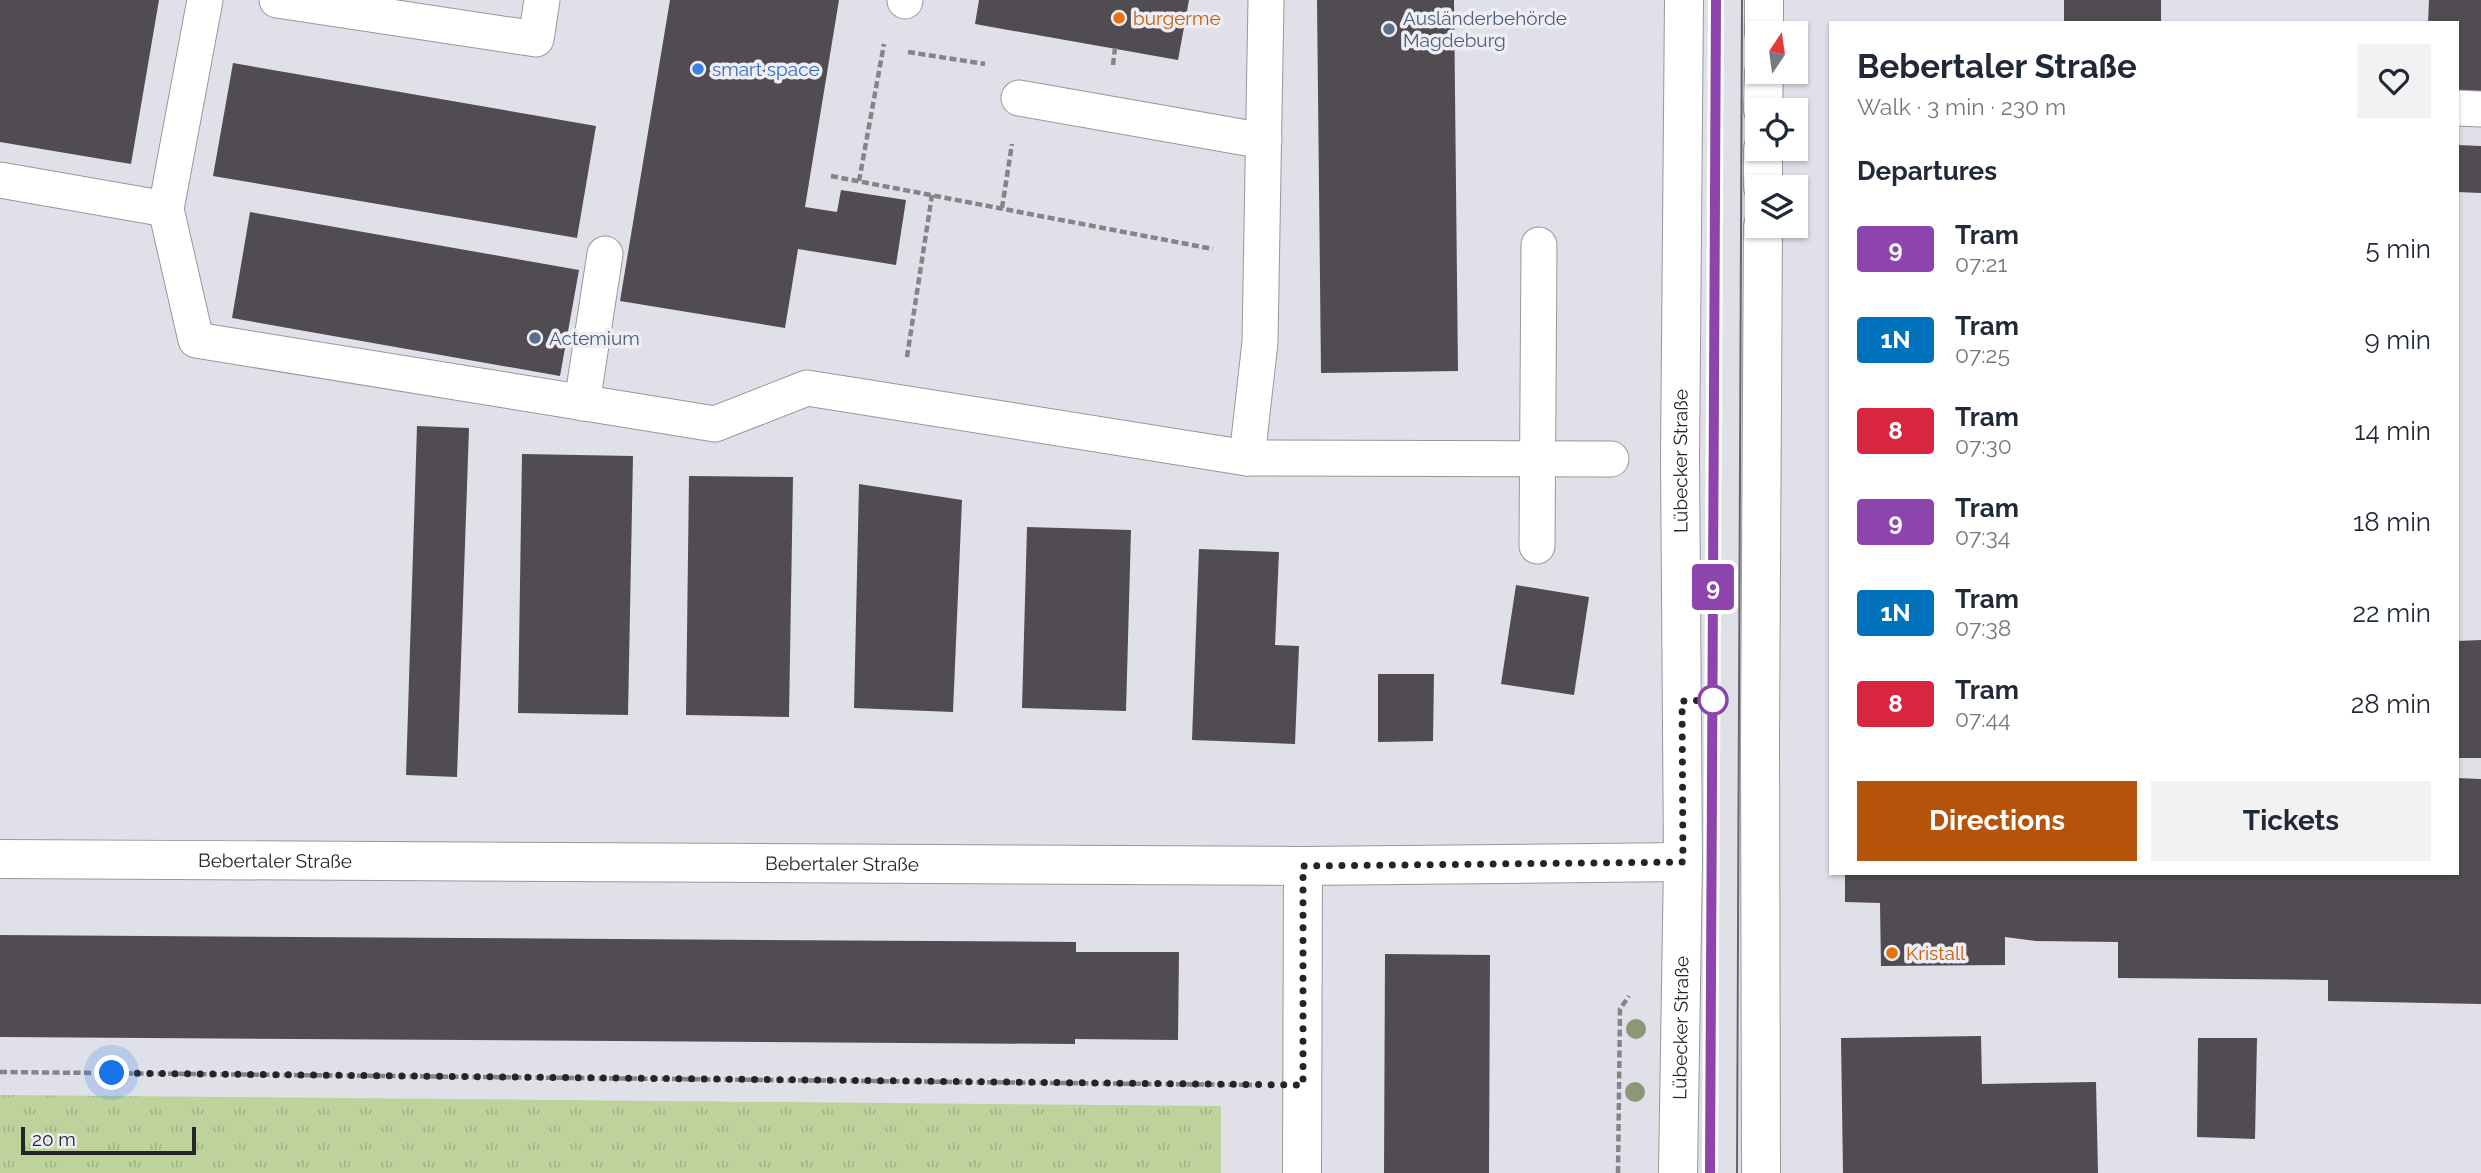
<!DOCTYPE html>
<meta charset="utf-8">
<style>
body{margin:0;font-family:Raleway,sans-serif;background:#f2f2f3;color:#1f2937;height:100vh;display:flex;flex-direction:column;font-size:26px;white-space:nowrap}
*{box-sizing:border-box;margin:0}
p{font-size:23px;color:#747a83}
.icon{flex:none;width:38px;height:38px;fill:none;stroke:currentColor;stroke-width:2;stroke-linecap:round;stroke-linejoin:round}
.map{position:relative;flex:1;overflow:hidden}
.details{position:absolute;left:1829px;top:21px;width:630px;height:854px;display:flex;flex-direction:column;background:#fff;border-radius:0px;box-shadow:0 2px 5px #0004}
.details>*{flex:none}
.badge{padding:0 14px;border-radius:5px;font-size:24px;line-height:46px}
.needle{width:46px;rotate:13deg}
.fabs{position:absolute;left:1745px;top:21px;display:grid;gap:14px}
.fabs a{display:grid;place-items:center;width:63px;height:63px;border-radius:0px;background:#fff;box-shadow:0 2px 5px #0004;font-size:35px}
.scale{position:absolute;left:21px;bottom:18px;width:175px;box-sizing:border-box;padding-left:7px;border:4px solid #252528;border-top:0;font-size:19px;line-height:24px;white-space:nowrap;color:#252528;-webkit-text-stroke:5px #ededf6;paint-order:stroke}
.you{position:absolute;width:35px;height:35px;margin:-18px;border:5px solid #fff;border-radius:50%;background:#1a73e8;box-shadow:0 0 0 10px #1a73e833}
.map>.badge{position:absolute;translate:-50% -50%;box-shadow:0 0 0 4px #fff}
h2{padding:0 28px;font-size:26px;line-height:63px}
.round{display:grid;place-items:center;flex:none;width:74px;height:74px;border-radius:0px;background:#f2f2f3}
.summary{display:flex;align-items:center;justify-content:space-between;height:119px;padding:0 28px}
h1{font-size:33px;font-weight:700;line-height:52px}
.button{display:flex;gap:14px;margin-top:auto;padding:14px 28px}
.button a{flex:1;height:80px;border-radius:0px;background:#b45309;color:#fff;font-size:28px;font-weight:700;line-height:80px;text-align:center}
.button a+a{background:#f2f2f3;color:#1f2937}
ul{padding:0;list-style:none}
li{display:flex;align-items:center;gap:21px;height:91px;padding:0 28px}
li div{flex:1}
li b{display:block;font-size:26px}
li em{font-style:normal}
li .badge{min-width:77px;font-weight:700;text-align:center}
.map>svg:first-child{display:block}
</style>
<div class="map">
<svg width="2481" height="1173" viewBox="0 0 2481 1173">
<defs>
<pattern id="grass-tufts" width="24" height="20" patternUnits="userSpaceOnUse" patternTransform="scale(1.75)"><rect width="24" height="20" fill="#bdd39b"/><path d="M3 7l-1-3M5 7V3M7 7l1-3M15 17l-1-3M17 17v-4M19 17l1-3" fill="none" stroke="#a2b586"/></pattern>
</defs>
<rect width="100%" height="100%" fill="#e0e0e8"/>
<polygon fill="url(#grass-tufts)" points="0,1095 1221,1106 1221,1173 0,1173"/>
<g fill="#514c51">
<polygon points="0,0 159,0 131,164 0,142"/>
<polygon points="670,0 839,0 805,207 837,212 841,190 906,200 896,265 798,249 785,328 620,301"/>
<polygon points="979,0 1189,0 1178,60 975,24"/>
<polygon points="1317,0 1454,0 1458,371 1321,373"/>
<rect x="2064" y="0" width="97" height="23"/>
<polygon points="2429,0 2481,0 2481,91 2457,90 2457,23 2428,23"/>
<polygon points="233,63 596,126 577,238 213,176"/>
<polygon points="2457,145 2481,146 2481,193 2457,192"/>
<polygon points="250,212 579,270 560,376 232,318"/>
<polygon points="417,426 469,428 457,777 406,775"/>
<polygon points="522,454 633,456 628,715 518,713"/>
<polygon points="689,476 793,477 789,717 686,715"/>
<polygon points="859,484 962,500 953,712 854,708"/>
<polygon points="1027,527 1131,530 1126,711 1022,708"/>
<polygon points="1199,549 1279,552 1275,645 1299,646 1295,744 1192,740"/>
<polygon points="1516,585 1589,597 1574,695 1501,684"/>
<polygon points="2481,640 2481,758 2457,758 2457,641"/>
<polygon points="1378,674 1434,674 1433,741 1378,742"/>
<polygon points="2457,778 2481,779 2481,1004 2328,1001 2328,980 2118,978 2118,942 2035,941 2005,937 2005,965 1881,966 1880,903 1845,902 1845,873 2457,873"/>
<polygon points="0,935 1076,942 1076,952 1179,952 1178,1040 1075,1039 1075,1044 0,1037"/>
<polygon points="1385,954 1490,955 1489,1173 1384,1173"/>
<polygon points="1981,1036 1982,1084 2096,1082 2098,1173 1843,1173 1841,1038"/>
<polygon points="2198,1038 2257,1038 2255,1139 2197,1137"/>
</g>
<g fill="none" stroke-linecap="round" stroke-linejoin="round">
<defs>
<g id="service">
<polyline points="277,0 536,39 542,0"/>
<polyline points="905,1 905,0"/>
<polyline points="1019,98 1264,141"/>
<polyline points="2457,108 2481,109"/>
<polyline points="0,180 166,209 205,0"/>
<polyline points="166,209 196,340 715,424 807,388 1247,458 1611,459"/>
<polyline points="582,403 605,254"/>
<polyline points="1247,458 1260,342 1266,0"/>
<polyline points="1537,546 1539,245"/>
</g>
<g id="minor">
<path id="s1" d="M0 859 1303 866 1683 862"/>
<polyline points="1302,1173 1303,866"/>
</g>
<g id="secondary">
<polyline points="1764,33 1764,0"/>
<polyline points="1763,110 1764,72"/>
<polyline points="1763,187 1763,149"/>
<path id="s2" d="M1678 1173 1683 862 1680 459 1684 0"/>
<polyline points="1761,1173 1760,737 1763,226"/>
</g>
</defs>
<use href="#service" stroke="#97979e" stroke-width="37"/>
<use href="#minor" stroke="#97979e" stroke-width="40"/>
<use href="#secondary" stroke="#97979e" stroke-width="40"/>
<g stroke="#84848a" stroke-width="4.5" stroke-dasharray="7 3.5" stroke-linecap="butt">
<polyline points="908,52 985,64"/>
<polyline points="1113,65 1115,48"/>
<polyline points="831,176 1213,249"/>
<polyline points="859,181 884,44"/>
<polyline points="1002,208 1012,144"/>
<polyline points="907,357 932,195"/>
<polyline points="0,1072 1252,1085"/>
<polyline points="1618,1173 1620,1009 1629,996"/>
</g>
<use href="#service" stroke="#fff" stroke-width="35"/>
<use href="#minor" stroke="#fff" stroke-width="38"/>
<use href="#secondary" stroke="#fff" stroke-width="38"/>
<g stroke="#646469" stroke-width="2">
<polyline points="1710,1173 1716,0"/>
<polyline points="1737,1173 1742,0"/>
</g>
</g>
<g fill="#8b9777">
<circle cx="1636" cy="1029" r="10"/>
<circle cx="1635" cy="1092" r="10"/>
</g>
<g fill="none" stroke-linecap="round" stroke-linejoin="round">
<defs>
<polyline id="line" points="1710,1173 1716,0"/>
</defs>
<use href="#line" stroke="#fff" stroke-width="16"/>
<use href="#line" stroke="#8e44ad" stroke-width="10"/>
<polyline stroke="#252528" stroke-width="7" stroke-dasharray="0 12.6" points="112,1073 1303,1085 1303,866 1683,862 1682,701 1713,700"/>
</g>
<g fill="#e8710a" stroke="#ededf6" stroke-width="2.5">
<circle cx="1119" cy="18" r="7"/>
<circle cx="1892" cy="953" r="7"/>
</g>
<g fill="#5c6f8a" stroke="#ededf6" stroke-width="2.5">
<circle cx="1389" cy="29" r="7"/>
<circle cx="535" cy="338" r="7"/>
</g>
<circle fill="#3f7fe0" stroke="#ededf6" stroke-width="2.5" cx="698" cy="69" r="7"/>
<circle fill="#fff" stroke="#8e44ad" stroke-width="3.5" cx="1713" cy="700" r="14"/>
<g text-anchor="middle" stroke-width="7" stroke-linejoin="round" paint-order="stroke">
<g font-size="19" fill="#c56008" stroke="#ededf6" text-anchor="start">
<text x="1133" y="25">burgerme</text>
<text x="1906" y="960">Kristall</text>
</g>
<g font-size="19" fill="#4e5e75" stroke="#ededf6" text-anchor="start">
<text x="1403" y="25">Ausländerbehörde<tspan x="1403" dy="22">Magdeburg</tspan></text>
<text x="549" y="345">Actemium</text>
</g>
<g font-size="19" fill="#366cbe" stroke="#ededf6" text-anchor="start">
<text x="712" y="76">smart space</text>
</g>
<g font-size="19" fill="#252528" stroke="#ededf6">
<text dy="7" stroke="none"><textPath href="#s2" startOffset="712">Lübecker Straße</textPath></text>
<text dy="7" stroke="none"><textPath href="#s1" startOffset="275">Bebertaler Straße</textPath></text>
<text dy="7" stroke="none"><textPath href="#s1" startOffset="842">Bebertaler Straße</textPath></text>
<text dy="7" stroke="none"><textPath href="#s2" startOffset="145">Lübecker Straße</textPath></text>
</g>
</g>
</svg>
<div class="fabs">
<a><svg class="needle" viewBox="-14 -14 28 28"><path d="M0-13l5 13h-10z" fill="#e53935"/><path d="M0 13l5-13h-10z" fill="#747a83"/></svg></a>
<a><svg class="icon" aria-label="locate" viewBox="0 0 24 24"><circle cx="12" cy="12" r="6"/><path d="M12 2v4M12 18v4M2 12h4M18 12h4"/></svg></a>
<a><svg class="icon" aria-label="layers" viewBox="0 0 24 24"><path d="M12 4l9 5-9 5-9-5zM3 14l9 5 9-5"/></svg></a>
</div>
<div class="scale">20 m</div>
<div class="you" style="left:112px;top:1073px"></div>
<b class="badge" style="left:1713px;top:587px;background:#8e44ad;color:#fff">9</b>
<section class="details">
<div class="summary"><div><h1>Bebertaler Straße</h1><p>Walk · 3 min · 230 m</p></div><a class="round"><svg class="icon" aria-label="heart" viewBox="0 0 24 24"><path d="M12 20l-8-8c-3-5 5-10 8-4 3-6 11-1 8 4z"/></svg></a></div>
<h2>Departures</h2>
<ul>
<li><span class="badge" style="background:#8e44ad;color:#fff">9</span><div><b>Tram</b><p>07:21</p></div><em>5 min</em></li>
<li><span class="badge" style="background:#0072bc;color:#fff">1N</span><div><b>Tram</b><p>07:25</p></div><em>9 min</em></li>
<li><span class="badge" style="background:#d7263d;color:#fff">8</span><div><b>Tram</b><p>07:30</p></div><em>14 min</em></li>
<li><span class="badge" style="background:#8e44ad;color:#fff">9</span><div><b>Tram</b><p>07:34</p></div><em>18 min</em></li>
<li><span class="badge" style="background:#0072bc;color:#fff">1N</span><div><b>Tram</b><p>07:38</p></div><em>22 min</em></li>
<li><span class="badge" style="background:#d7263d;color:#fff">8</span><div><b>Tram</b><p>07:44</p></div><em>28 min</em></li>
</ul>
<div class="button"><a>Directions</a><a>Tickets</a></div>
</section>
</div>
